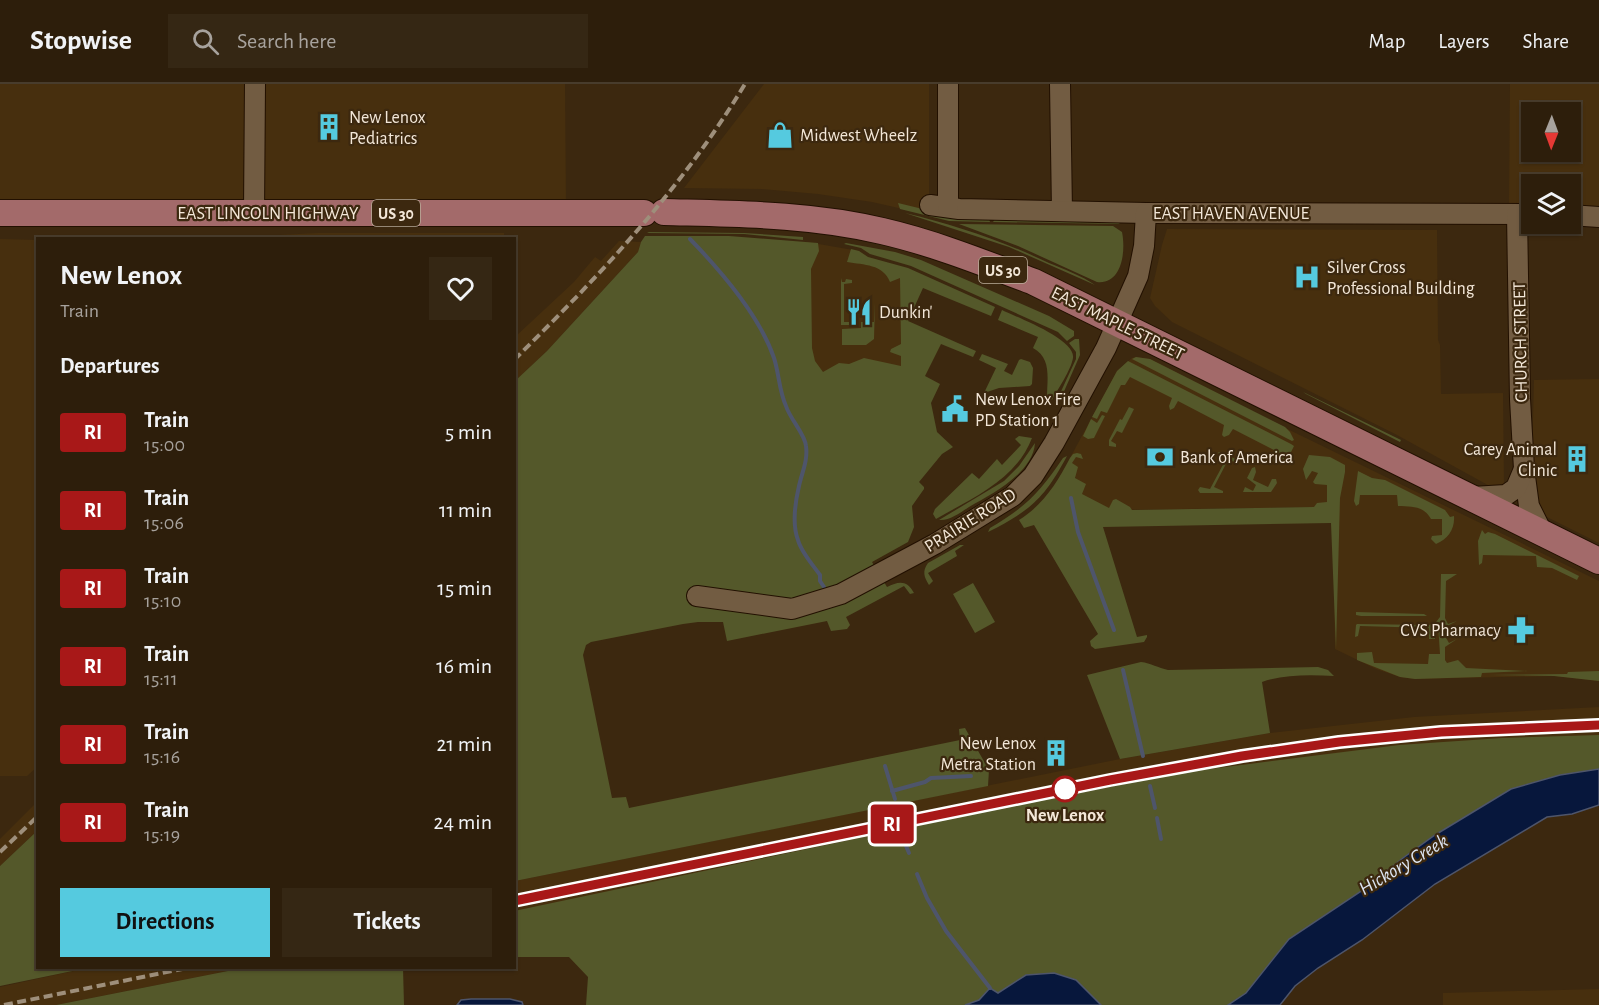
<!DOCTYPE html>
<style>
body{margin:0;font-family:"Alegreya Sans",sans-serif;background:#352714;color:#f1f3f6;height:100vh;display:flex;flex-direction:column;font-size:22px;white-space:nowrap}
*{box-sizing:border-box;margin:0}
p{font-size:20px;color:#a7a29d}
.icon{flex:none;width:33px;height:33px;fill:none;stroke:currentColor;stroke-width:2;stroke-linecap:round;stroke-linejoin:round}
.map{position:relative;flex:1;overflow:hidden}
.details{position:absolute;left:36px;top:153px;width:480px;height:732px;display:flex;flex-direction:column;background:#2d1e0b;border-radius:0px;box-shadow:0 2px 4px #0004,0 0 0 2px #483c2c}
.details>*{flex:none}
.badge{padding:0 12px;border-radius:4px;font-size:21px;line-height:39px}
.needle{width:39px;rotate:181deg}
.fabs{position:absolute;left:1521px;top:18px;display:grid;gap:12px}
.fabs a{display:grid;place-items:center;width:60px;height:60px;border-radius:0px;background:#2d1e0b;box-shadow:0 2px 4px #0004,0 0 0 2px #483c2c;font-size:30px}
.map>.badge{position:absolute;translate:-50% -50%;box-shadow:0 0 0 3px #fff}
h2{padding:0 24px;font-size:22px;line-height:54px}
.round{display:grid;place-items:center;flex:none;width:63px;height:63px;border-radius:0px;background:#352714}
.headline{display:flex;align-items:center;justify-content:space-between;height:102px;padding:0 24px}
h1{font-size:28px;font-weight:700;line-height:45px}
.cta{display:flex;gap:12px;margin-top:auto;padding:12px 24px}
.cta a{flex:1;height:69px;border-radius:0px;background:#55cadf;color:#111;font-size:24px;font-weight:700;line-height:69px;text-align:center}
.cta a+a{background:#352714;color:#f1f3f6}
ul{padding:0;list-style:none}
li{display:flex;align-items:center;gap:18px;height:78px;padding:0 24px}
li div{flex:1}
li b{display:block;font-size:22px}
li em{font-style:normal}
li .badge{min-width:66px;font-weight:700;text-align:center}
header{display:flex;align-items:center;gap:36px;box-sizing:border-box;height:84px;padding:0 30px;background:#2d1e0b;border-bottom:2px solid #483c2c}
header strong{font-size:28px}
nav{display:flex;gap:33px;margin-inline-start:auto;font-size:21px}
.search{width:420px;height:54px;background:#352714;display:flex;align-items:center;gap:15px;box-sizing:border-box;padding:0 21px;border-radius:0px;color:#a7a29d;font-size:22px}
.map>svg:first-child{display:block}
</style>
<header>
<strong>Stopwise</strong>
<div class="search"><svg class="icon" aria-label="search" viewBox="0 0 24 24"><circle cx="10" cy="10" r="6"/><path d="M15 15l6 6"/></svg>Search here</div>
<nav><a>Map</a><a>Layers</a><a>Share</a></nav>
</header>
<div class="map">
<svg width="1599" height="921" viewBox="0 0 1599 921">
<rect width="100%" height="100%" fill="#3c280f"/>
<g fill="#472f0e" fill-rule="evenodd">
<polygon points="0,0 565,0 566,125 0,125"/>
<polygon points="764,0 929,0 929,115 925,130 872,118 818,110 761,105 684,104"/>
<path d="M1510 0H1599V125L1571 126 1570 100H1532L1531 126 1509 127ZM1532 28H1570V68H1532Z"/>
<polygon points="1167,145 1437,146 1438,256 1440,261 1441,310 1503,309 1504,401 1495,405 1397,351 1172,238 1155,222 1150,214 1162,161"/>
<polygon points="318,149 504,149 504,154 219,154"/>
<polygon points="0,155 37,156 38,682 27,692 0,692"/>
<polygon points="619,157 641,158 638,168 547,267 515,297 515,253 574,198 595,173 601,177"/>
<polygon points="807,158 859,167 868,173 904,184 906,290 809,293"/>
<polygon points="1136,273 1150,275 1263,333 1599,497 1599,597 1554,592 1415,595 1400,593 1376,585 1335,565 1333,440 1330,423 1109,426 1080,411 1070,374 1117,287 1132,274"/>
<polygon points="1599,295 1599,459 1543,431 1531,413 1534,296"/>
<polygon points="1599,623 1599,663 736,783 515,827 515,797 1120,675 1270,649 1414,633"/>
<polygon points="37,718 37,747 0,782 0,755"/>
<polygon points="87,884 243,884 56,921 0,921 0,903"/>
<polygon points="1599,905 1599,921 1443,921 1443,909"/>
</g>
<g fill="#54582a">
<polygon points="898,119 964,135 989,135 990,138 949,137 900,125"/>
<path d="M905 129C955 141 1003 157 1049 179 1064 185 1082 192 1095 201L1009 163Z"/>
<polygon points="995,135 1117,138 1120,140 993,138"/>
<path d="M959 140 1113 142 1122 148C1126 167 1122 201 1097 198L1018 162Z"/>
<polygon points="649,148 744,149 803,153 803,156 744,150 647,149"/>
<path d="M645 152H729L818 159 819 167 811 185 812 264 815 277 823 288 839 279 849 280 864 274 901 282V272L890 268 891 265 901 260 900 194 890 198C883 180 864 181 847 178L851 165 859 167 868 173 908 184 995 223 991 232 923 204 908 237 976 267 973 273 941 260 925 292 940 300 931 319 937 348 953 363 942 370 919 398 924 403V405L912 422 914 443 908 458 872 478 887 503C899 497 907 496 914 509L910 510 904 502 846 533 850 541 847 545 831 547 827 537 727 557 723 538H698L683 540 591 558 586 561 583 571 612 714 626 713 629 724 960 656 959 645 965 644 989 686 988 702 515 797V297L547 267 638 168 641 158Z"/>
<polygon points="846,159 895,168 921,176 1049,232 1074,247 1074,252 1067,257 1058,248 911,182 870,170 861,164 844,160"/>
<polygon points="841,194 842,198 845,198 846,195 852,196 852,199 844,200 844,238 849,238 849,241 841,241"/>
<polygon points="875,218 874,255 866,261 842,261 842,245 861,244 861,238 875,238"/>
<path d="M1002 226C1016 233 1076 255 1073 274 1071 286 1058 305 1052 316L1047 313C1047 295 1052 274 1033 264L1038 253 998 236Z"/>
<polygon points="1075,255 1079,255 1080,271 1062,312 1057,316 1076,275 1076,268 1069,259"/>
<polygon points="982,270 1008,280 1004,287 1012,291 1019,276 1021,275 1030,278 1033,284 1032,300 1030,302 999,304 984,309 996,284 979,276"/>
<polygon points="1136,273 1150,275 1285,343 1290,348 1294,356 1292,357 1132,275"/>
<polygon points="1128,277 1291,360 1294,362 1287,376 1283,379 1273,378 1271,374 1274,366 1233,345 1229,351 1224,353 1222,351 1224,341 1178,317 1174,324 1170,326 1169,322 1172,314 1130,293 1125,301 1121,301 1107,329 1101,327 1097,335 1092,333 1117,287"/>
<polygon points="1303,308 1401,356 1400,358 1306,310"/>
<polygon points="1129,323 1134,325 1122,349 1117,347 1111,357 1116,360 1116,363 1109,362 1109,356 1120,335 1122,336"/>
<polygon points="1102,331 1105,332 1094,354 1088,355 1083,352 1091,335 1097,339"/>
<path d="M1019 352 1032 354C1016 396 972 414 936 435L933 430 935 425 972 389 979 395 997 375 1002 381 1021 361 1015 355Z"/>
<path d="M1035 359C1033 389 992 410 969 423 960 429 949 437 939 436L1004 397 1019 382Z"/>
<polygon points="1219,368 1238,376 1238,379 1228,376 1214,403 1223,407 1223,409 1200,409 1198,406 1200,403 1210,405 1226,375 1218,369"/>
<path d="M1077 369 1081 370 1083 375 1076 373 1072 379 1078 383 1075 394 1086 400 1082 410 1109 424 1113 416 1116 415 1130 423 1132 426 1314 423 1317 419 1327 418V401L1315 400 1313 398 1318 389 1312 387 1306 396 1303 385 1309 371 1330 373 1345 381V388L1340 414 1336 565 1331 439 1103 443 1137 553 1147 551V553L1144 558 1095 565 1091 562 1090 557 1098 550 1034 441 1024 444 1019 436C1043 421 1057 399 1070 374L1073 370Z"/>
<path d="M1067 372C1044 415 1031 426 988 448L990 444C1026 423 1040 408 1063 374Z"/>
<polygon points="1255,383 1256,388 1253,396 1268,403 1272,395 1276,395 1277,399 1271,408 1243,408 1245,403 1253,407 1256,401 1247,394 1252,384"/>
<path d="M1358 387 1372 394 1385 396 1445 426 1450 433 1454 432C1455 445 1448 455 1436 460L1431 455 1432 452 1442 451V435H1431C1423 421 1412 423 1398 422L1397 411H1360L1359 420 1356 422 1354 417Z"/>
<polygon points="1482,446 1485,450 1488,448 1495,450 1579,492 1577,496 1552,484 1537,483 1536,472 1483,471 1482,479 1479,481 1478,457"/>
<path d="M960 461H964L955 467 957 472 928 489 933 497 929 501C924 493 922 487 928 479Z"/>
<polygon points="1441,490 1457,490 1446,497 1445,534 1448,540 1457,537 1445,543 1449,550 1445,552 1449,559 1457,555 1445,563 1445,576 1447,579 1458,576 1466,584 1528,587 1482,589 1481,593 1415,595 1400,593 1357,576 1357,569 1372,568 1374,579 1428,580 1429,570 1440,570 1438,540 1436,538 1440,533"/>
<polygon points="973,499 995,538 975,549 953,510"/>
<polygon points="1356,528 1424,530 1427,532 1361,532 1356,531"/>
<polygon points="1433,539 1435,542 1435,555 1429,555 1429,544 1360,542 1358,552 1355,553 1356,541 1357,540 1429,541"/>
<path d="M1141 578C1151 579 1158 584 1168 586L1318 583 1328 586 1334 592C1311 591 1285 590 1262 598L1270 649 1120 675 1087 591Z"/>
<polygon points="1599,587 1599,597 1554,592 1487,591 1567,590 1568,588"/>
<polygon points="1599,651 1599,685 1560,691 1511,705 1435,751 1403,774 1363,806 1289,855 1246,909 1228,921 1101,921 1076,896 1026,891 998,909 990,905 980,916 965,921 586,921 588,893 569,873 515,873 514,827 992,726 1186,688 1399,661 1502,654"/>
<polygon points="37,747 38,884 87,884 0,902 0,782"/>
<polygon points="243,884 403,884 404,921 56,921"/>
</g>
<g fill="#07173c" stroke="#4e556b" stroke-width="1.5">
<polygon points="1599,685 1599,721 1572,730 1547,733 1435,800 1362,856 1318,884 1295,902 1280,921 1228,921 1246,909 1289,855 1363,806 1403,774 1435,751 1511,705 1560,691"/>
<polygon points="1054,889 1076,896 1101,921 965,921 979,916 990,904 998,909 1026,891"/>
<polygon points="471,915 510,915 522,918 523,921 457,921 461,916"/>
</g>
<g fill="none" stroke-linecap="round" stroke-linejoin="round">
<g stroke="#4e556b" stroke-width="4">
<path d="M690 155C720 186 760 233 774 274 779 289 779 307 786 322 790 335 805 350 806 362 808 377 802 388 799 402 795 419 792 440 798 456 801 468 813 481 820 491V497L824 503"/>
<polyline points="1071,414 1078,448 1114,546"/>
<polyline points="1123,586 1143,672"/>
<polyline points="885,682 895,715"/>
<polyline points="1150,702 1155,724"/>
<polyline points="892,707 925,698 931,694 971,692"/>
<polyline points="1157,734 1161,755"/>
<polyline points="904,757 909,769"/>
<polyline points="917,790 927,814 946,847 990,904"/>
</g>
<defs>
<g id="minor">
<polyline points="1060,0 1062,127"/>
<polyline points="930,121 959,125 1146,129 1532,130"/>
<polyline points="948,122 948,0"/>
<polyline points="254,128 255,0"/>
<polyline points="1517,130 1520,315 1524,385 1529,422 1542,448"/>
<polyline points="1570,131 1599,133"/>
<polyline points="1472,413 1506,411 1516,404 1524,385"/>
<polyline points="697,512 792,525 841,510 935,460 1013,412 1033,392 1054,359 1106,264 1138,192 1144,162 1146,129"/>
</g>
<g id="major">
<path d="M664 128C737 130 811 130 882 147 934 159 984 179 1034 198L1599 477"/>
<polyline points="0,129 644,129"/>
</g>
</defs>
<use href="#minor" stroke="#221000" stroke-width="22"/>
<use href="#major" stroke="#221000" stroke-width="28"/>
<use href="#minor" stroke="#725c42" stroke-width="20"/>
<use href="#major" stroke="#a36a6a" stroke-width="26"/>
<g stroke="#9e8f7b" stroke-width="4" stroke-dasharray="9 4.5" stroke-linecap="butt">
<path d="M514 276C602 189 681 106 745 0"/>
<polyline points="0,768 38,732"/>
<path d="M514 817C654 789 793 760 932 732 1049 708 1166 682 1285 665 1389 651 1494 643 1599 641"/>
<polyline points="4,921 187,884"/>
</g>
</g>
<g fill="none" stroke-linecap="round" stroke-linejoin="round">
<defs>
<polyline id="line" points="514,817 1110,696 1242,672 1339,658 1441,648 1599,641"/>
</defs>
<use href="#line" stroke="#fff" stroke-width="14"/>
<use href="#line" stroke="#a81818" stroke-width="9"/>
</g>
<defs>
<symbol id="building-bare" viewBox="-9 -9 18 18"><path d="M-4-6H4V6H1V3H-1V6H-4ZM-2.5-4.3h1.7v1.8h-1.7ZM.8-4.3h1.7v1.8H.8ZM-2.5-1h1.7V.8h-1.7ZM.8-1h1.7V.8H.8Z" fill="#55cadf" stroke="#3c280f" stroke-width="2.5" paint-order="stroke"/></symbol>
<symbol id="shop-bare" viewBox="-9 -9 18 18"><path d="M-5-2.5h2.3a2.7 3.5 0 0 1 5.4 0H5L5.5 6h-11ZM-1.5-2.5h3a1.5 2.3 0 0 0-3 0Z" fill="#55cadf" stroke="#3c280f" stroke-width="2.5" paint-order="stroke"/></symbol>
<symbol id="hospital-bare" viewBox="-9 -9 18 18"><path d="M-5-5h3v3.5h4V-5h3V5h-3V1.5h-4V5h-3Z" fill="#55cadf" stroke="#3c280f" stroke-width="2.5" paint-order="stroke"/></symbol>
<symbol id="restaurant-bare" viewBox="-9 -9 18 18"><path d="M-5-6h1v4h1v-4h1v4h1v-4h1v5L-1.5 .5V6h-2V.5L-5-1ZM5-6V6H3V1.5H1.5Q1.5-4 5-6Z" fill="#55cadf" stroke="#3c280f" stroke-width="2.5" paint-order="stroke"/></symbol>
<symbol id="civic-bare" viewBox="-9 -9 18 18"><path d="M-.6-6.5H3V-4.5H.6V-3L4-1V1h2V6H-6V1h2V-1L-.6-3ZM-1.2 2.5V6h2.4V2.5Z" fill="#55cadf" stroke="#3c280f" stroke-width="2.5" paint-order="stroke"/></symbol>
<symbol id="bank-bare" viewBox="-9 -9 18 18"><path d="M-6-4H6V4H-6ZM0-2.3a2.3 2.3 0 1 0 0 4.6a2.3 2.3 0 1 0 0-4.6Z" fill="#55cadf" stroke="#3c280f" stroke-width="2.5" paint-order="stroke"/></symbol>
<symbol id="pharmacy-bare" viewBox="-9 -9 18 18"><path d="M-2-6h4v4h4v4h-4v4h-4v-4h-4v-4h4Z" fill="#55cadf" stroke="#3c280f" stroke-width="2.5" paint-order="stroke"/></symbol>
</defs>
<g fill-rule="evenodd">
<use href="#building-bare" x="310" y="24" width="38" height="38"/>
<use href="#shop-bare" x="761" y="32" width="38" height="38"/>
<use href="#hospital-bare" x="1288" y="174" width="38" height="38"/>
<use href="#restaurant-bare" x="840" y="209" width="38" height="38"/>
<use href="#civic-bare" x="936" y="306" width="38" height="38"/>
<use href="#bank-bare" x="1141" y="354" width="38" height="38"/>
<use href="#building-bare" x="1558" y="356" width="38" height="38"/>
<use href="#pharmacy-bare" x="1502" y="527" width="38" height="38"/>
<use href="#building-bare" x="1037" y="650" width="38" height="38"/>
</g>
<circle fill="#fff" stroke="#a81818" stroke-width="3" cx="1065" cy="705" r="12"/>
<g text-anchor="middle" stroke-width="4.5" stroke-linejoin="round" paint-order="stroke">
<g fill="#3c280f" stroke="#bcae9c" stroke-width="1.5">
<rect x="372" y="116" width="48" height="26" rx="4.5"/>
<rect x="979" y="173" width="48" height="26" rx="4.5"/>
</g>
<g font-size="16" font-weight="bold" fill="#f3e7d8">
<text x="396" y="135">US 30</text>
<text x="1003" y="192">US 30</text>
</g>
<g font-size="18" fill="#f3e7d8" stroke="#3c280f" text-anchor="start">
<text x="349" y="39">New Lenox<tspan x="349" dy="21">Pediatrics</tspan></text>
<text x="800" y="57">Midwest Wheelz</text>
<text x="1327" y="189">Silver Cross<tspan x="1327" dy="21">Professional Building</tspan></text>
<text x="879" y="234">Dunkin'</text>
<text x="975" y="321">New Lenox Fire<tspan x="975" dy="21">PD Station 1</tspan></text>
<text x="1557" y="371" text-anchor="end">Carey Animal<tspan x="1557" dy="21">Clinic</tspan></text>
<text x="1180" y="379">Bank of America</text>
<text x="1501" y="552" text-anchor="end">CVS Pharmacy</text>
<text x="1036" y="665" text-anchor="end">New Lenox<tspan x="1036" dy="21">Metra Station</tspan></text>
</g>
<g font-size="18" fill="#f3e7d8" stroke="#3c280f">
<text x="268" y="135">EAST LINCOLN HIGHWAY</text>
<text x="1231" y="135">EAST HAVEN AVENUE</text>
<text transform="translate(1118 239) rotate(26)" y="6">EAST MAPLE STREET</text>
<text transform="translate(1520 258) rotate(-91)" y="6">CHURCH STREET</text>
<text transform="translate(970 436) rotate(-32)" y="6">PRAIRIE ROAD</text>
</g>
<g font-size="18" font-weight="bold" fill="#f3e7d8" stroke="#3c280f">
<text x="1065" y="737">New Lenox</text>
</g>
<g font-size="20" font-style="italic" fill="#dde5f3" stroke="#3c280f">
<text transform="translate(1403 780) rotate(-31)" y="7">Hickory Creek</text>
</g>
</g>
</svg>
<div class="fabs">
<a><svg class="needle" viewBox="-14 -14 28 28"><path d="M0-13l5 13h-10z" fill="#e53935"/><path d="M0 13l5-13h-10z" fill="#a7a29d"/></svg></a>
<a><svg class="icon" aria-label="layers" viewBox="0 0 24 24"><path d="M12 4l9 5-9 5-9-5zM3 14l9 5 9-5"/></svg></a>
</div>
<b class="badge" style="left:892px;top:740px;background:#a81818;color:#fff">RI</b>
<section class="details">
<div class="headline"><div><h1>New Lenox</h1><p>Train</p></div><a class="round"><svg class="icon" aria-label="heart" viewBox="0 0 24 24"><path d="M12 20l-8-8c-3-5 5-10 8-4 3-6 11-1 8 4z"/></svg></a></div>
<h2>Departures</h2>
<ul>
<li><span class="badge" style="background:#a81818;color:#fff">RI</span><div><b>Train</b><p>15:00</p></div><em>5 min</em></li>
<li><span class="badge" style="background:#a81818;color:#fff">RI</span><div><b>Train</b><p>15:06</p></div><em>11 min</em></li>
<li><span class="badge" style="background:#a81818;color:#fff">RI</span><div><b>Train</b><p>15:10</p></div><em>15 min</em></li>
<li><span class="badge" style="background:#a81818;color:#fff">RI</span><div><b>Train</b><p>15:11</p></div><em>16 min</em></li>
<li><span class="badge" style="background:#a81818;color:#fff">RI</span><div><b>Train</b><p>15:16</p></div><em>21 min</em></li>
<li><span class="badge" style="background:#a81818;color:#fff">RI</span><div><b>Train</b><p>15:19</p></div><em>24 min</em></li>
</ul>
<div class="cta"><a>Directions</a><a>Tickets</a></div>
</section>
</div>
